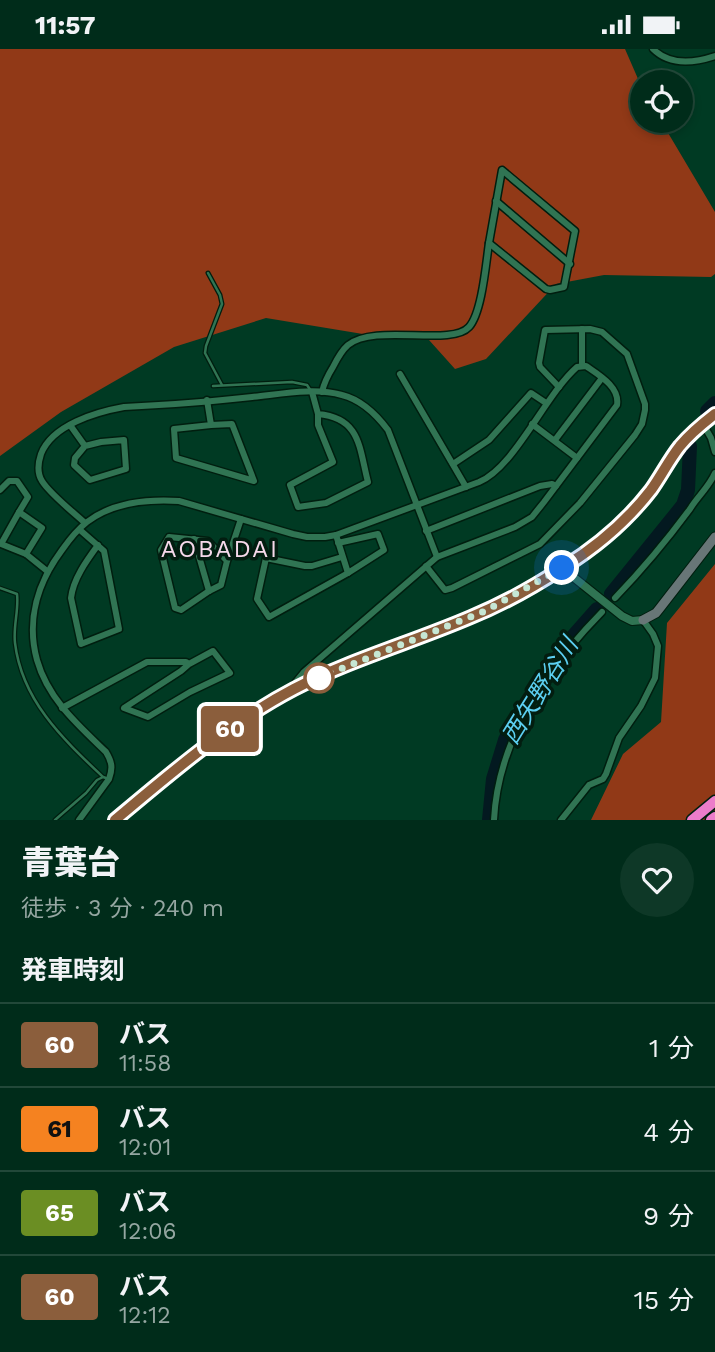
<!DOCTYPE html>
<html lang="ja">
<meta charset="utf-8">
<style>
body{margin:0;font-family:"Work Sans","Noto Sans JP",sans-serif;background:#0e3827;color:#f1f3f6;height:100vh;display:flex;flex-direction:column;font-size:26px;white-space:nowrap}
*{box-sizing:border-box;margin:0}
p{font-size:23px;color:#95a7a2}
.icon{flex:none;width:38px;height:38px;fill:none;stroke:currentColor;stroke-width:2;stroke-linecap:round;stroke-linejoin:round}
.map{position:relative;height:771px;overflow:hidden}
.side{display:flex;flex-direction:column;background:#002c1a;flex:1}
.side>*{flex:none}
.badge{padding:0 14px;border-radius:5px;font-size:24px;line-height:46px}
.controls{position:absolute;left:630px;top:21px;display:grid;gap:14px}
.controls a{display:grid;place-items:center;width:63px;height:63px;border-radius:50%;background:#002c1a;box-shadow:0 4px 10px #0003,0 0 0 2px #224839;font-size:35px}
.you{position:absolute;width:35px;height:35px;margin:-18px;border:5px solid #fff;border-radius:50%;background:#1a73e8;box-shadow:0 0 0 10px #1a73e833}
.map>.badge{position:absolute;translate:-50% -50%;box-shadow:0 0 0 4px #fff}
h2{padding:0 21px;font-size:26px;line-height:63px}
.round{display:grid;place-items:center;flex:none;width:74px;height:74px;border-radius:37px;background:#0e3827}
.summary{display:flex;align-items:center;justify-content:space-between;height:119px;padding:0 21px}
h1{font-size:33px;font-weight:800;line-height:52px}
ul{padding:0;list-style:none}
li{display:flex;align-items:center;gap:21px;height:84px;padding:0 21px;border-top:2px solid #224839}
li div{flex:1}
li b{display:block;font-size:26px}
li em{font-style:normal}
li .badge{min-width:77px;font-weight:700;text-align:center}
.status{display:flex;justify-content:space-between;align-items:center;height:49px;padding:0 35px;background:#002c1a;direction:ltr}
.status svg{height:19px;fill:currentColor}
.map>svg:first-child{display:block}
</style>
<div class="status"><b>11:57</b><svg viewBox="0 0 49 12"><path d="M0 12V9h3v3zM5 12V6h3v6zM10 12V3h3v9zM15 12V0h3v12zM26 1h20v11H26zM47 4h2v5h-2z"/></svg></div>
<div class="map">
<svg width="715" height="771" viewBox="0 0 715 771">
<rect width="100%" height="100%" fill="#003a23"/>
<g fill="#913917">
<polygon points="0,0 625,0 642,39 642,72 661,72 715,163 715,225 711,228 604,226 556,235 486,310 455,320 429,291 375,287 266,269 174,298 61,363 0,407"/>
<polygon points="715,515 715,771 591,771 623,705 661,673 667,574"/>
</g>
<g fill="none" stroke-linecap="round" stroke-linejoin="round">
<g stroke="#031920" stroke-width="14">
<polyline points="707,362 715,354"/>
<polyline points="611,545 683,456 688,441 690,397"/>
<polyline points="489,771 493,730 505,691 516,669 528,653 567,594 597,560"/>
</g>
<defs>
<g id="service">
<polyline points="208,224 220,246 222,255 206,297 205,304 222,336"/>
<polyline points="213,337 292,333 307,336 311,342"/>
<path d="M0 539 17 545C19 561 13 577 15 594 22 652 63 690 103 728L106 729"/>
<polyline points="55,771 86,744 97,731 103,728"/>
</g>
<g id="minor">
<path d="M653 0C670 17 694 14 715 7"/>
<polygon points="502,121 575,182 564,238 550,241 546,240 489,194"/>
<polyline points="496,152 570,215"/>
<polyline points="582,317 582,280"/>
<polyline points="400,325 466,438"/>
<path d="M312 343 318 365V376L333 413 290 436 298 458 326 454 368 433C359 399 361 369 318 365"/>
<path d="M322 343C324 334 328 326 333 318 337 310 341 302 348 296 375 274 451 298 469 278 482 264 486 214 489 194"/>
<polyline points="207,351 211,376 232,375 254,432 176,409 174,380 211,376"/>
<polyline points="532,375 577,409"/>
<polyline points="703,375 711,389 715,403"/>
<polyline points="70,376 85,397 101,393 124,391 126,420 90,431 74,416 75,409 85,397"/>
<polyline points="555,391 602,329"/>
<polyline points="453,415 489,391 531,344 546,354"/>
<polyline points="0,441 9,432 17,432 28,448 19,463 42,479 26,505 47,522"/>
<polyline points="19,463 1,495 26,505"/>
<path d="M85 474C73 463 50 445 42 432 37 424 38 414 41 405 52 376 96 363 124 358 166 356 209 353 252 348 281 345 314 338 342 346 362 351 376 365 388 381L437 508"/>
<path d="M80 481 104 502 119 580 81 595 71 549C73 530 87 511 98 496"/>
<polyline points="426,482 540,437 552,435 556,437"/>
<polyline points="336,486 348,524 384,501 378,485 338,494"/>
<polyline points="194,490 209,542"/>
<polyline points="342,508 312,517 305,517 266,509 257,550 269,568 348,524"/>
<polyline points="227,512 208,492 169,488 161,501 175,559 181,561 209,542 221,536 227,512 241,470"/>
<polyline points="426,517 445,541 452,539 540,495 580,454 635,386 642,375 645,361 645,355 627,305 602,283 590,280 545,281 539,314 540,318 559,338"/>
<path d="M615 549C642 521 667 491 690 460 698 447 709 438 715 424"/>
<polyline points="62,659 147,613 186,613 189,615 213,602 230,624 190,643 148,668 124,659 181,622 189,615"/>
<path d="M79 771 109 730C113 719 112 713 106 703 78 676 48 650 37 611 26 571 38 533 62 501 69 491 78 480 87 473 113 453 147 450 179 452L293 485 307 488H325L336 486 479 433C515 418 545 346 577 318L586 317C599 326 620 338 617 356L544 453 532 468 515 478 437 508 304 623 295 634 294 640"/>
<path d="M494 771C498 690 547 619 602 563"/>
<polyline points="561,771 589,736 603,730 606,725 619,689 641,657 655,629 658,597 653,585 643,571"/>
</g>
<g id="tertiary">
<polyline points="562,519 622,567 632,572 643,571"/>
<polyline points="115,771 216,690 247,668 294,640 485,562 579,508 607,486 634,462 652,440 680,397 697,379 715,365"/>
</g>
<polyline id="secondary" points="643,571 656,564 660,559 715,488"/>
<g id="motorway">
<polyline points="692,771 715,752"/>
<polyline points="711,771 715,768"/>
</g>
</defs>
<use href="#service" stroke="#001e0f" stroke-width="5"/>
<use href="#minor" stroke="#001e0f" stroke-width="9"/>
<use href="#tertiary" stroke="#001e0f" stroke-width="10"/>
<use href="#secondary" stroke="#001e0f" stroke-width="11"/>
<use href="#motorway" stroke="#001e0f" stroke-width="13"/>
<use href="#service" stroke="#307453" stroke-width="2.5"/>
<use href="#minor" stroke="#307453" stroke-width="6"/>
<use href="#tertiary" stroke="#307453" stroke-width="8"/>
<use href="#secondary" stroke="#687677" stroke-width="9"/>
<use href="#motorway" stroke="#ec7cca" stroke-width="10"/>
</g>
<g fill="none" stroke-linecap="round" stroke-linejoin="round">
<defs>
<path id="line" d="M115 771C171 724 229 674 294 640 349 611 413 593 471 568 503 555 535 537 564 518 596 498 627 472 651 441 661 427 669 411 680 397 690 385 702 375 715 365"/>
</defs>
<use href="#line" stroke="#fff" stroke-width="16"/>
<use href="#line" stroke="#8b5e3c" stroke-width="10"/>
<polyline stroke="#c6e7d4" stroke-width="7" stroke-dasharray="0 12.6" points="319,629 313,631 485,562 562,519"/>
</g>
<circle fill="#fff" stroke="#8b5e3c" stroke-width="3.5" cx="319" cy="629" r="14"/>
<g text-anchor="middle" stroke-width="7" stroke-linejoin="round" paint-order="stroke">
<g font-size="24" letter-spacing="2" fill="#f6d9eb" stroke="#021d10">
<text x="220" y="508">AOBADAI</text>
</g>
<g font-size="24" font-style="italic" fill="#5ccff1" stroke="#021d10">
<text transform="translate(540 642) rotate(-58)" y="8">西矢野谷川</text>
</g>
</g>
</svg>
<div class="controls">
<a><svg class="icon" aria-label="locate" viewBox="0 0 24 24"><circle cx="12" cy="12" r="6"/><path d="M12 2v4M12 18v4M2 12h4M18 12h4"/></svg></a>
</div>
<div class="you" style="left:562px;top:519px"></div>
<b class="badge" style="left:230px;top:680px;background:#8b5e3c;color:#fff">60</b>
</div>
<section class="side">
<div class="summary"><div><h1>青葉台</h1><p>徒歩 · 3 分 · 240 m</p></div><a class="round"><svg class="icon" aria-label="heart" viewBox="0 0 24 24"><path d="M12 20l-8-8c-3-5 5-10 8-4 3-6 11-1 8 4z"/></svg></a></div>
<h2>発車時刻</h2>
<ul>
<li><span class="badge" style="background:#8b5e3c;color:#fff">60</span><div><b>バス</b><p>11:58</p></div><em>1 分</em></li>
<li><span class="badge" style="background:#f58220;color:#111">61</span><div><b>バス</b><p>12:01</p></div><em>4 分</em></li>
<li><span class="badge" style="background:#6b8e23;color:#fff">65</span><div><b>バス</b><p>12:06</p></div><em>9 分</em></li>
<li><span class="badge" style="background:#8b5e3c;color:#fff">60</span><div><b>バス</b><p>12:12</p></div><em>15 分</em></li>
</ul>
</section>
